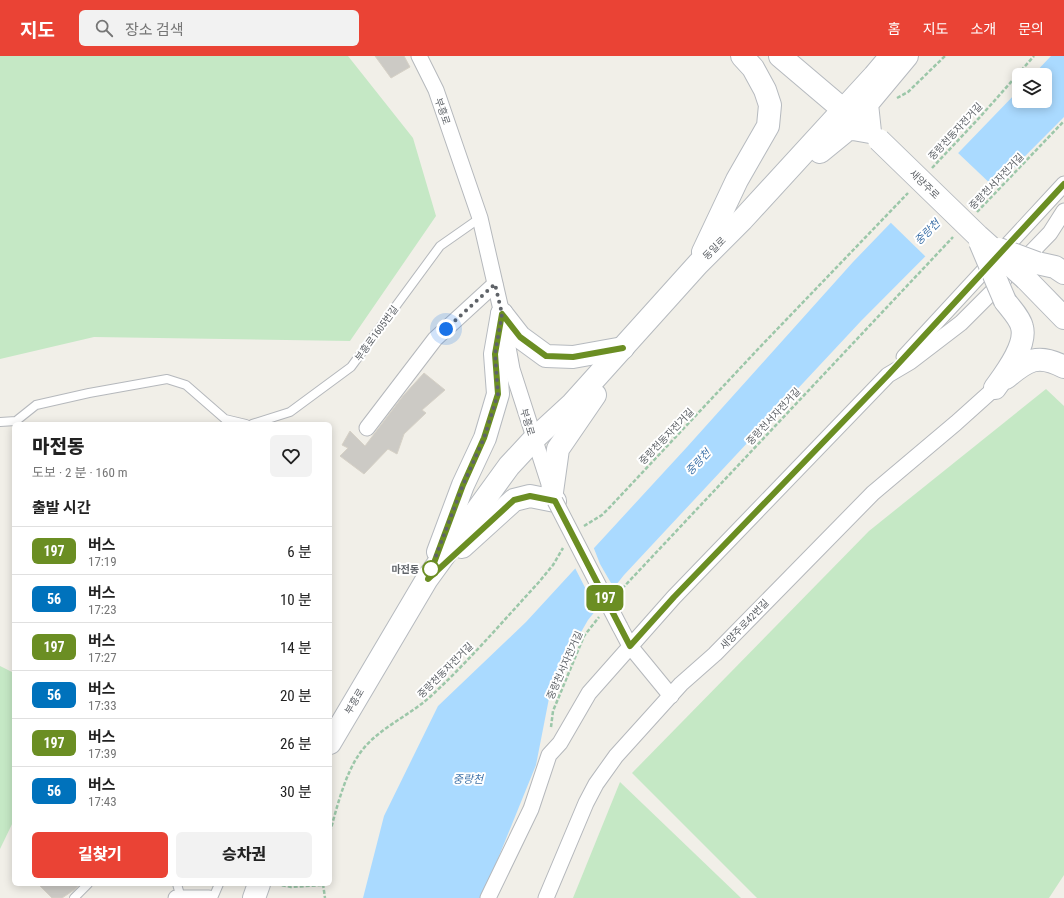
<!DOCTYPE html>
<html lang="ko">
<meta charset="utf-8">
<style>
body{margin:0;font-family:"Roboto Condensed","Noto Sans KR",sans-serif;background:#f2f2f2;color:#222;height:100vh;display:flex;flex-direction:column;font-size:15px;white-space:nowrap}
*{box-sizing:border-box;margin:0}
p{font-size:13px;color:#767676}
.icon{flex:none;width:22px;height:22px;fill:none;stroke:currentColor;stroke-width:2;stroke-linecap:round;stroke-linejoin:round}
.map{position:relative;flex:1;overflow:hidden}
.drawer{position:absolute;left:12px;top:366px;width:320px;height:464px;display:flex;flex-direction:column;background:#fff;border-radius:6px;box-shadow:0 2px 10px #0003}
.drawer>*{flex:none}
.badge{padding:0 8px;border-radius:6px;font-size:14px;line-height:26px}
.tools{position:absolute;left:1012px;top:12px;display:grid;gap:8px}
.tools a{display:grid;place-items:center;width:40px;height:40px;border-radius:6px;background:#fff;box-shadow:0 2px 10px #0003;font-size:20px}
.you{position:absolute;width:20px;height:20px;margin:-10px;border:3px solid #fff;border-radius:50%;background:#1a73e8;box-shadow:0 0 0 6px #1a73e833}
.map>.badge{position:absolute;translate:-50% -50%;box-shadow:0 0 0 2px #fff}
h2{padding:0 20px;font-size:15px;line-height:36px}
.round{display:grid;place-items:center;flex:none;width:42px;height:42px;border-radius:6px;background:#f2f2f2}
.overview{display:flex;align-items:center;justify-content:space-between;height:68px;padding:0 20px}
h1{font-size:19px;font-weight:800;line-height:30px}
.button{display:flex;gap:8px;margin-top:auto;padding:8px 20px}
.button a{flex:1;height:46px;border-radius:6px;background:#ea4335;color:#fff;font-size:16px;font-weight:800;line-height:46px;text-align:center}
.button a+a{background:#f2f2f2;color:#222}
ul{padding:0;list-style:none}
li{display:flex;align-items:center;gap:12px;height:48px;padding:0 20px;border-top:1px solid #e0e0e0}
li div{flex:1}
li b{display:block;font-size:15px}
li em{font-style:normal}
li .badge{min-width:44px;font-weight:700;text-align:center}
header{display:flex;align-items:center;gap:24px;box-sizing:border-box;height:56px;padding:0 20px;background:#ea4335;color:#fff}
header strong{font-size:19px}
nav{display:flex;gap:22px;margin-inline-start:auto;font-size:14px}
.search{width:280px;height:36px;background:#f2f2f2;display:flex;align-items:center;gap:10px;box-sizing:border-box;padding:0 14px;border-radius:6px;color:#767676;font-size:15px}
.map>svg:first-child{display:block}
</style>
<header>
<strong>지도</strong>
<div class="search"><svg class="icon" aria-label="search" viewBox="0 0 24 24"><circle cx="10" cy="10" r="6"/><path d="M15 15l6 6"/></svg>장소 검색</div>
<nav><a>홈</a><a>지도</a><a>소개</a><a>문의</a></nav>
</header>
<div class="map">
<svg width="1064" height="842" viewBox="0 0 1064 842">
<rect width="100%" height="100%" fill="#f1efe8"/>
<g fill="#c5e8c5">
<polygon points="0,0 348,0 413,82 436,160 350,285 94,281 0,303"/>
<polygon points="1046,333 1064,350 1064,819 1049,842 757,842 632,717 869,475"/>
<polygon points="0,610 14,617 14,764 0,793"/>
<polygon points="620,726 741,842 573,842"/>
</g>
<polygon fill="#aadaff" points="1051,0 1064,0 1064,61 861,265 624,519 588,564 552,627 536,709 482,842 363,842 384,760 438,650 526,566 687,391 853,206 1019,34 1019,45 1045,45 1045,19 1033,19"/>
<g fill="#f1efe8">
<polygon points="957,96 996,133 927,202 889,165"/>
<polygon points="593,490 600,508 615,534 597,555 574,510"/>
</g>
<g fill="#cccac5" stroke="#d6d1c6">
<polygon points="375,0 404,0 410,11 391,22"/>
<polygon points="424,317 445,334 422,354 426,357 404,378 397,398 388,393 364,418 340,400 348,392 342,389 350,375 365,390 403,340"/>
<polygon points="38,828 80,828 74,834 62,842 52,842"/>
</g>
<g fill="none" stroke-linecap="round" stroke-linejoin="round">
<defs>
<g id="lane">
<polyline points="0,366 16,365 36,349 89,337 167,323 186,329 225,363 246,368"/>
<polyline points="252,368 290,356 351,311 440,190 480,162"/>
<polyline points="177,828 181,842"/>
<polyline points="74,842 88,828"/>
<polyline points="213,842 219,828"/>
</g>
<g id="street">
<polyline points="419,0 436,34 480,162 502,258 512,313 550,431"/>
<polyline points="1020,208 1050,177 1064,155"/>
<polyline points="904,301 1064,128"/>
<polyline points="367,372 435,283 495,228"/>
<polyline points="620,571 630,590 671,640"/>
<polyline points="176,842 209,842"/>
<polyline points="488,842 531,753 549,699 560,687 589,637 674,541 888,319 910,306 961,267 1004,224"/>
<polyline points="546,842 586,747 596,728 616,700 681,628 715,598 873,437 956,367 995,332"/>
</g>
<g id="secondary">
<polyline points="780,0 853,62"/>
<polyline points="820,96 847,74 853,73 870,76 867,48 907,0"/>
<polyline points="703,196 737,124 768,70 770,49 765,34 753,12 742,0"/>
<polyline points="1037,207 1055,211 1064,217"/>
<polyline points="1026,223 1064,262"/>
<polyline points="502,258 520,281 546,300 573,301 623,292"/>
<path d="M1006 322C1027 304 1038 297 1064 311"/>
<path d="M995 332C1005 318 1027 290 1022 271 1020 262 1011 253 1005 245"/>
<polyline points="552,436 558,393 595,339"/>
<polyline points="462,491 514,444 530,440 555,445"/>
<polyline points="438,496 463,429 485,382 498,338 495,298 502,258"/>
<polyline points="330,687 427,523 509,410 535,382 572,348 698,208 742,164 874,20 891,0"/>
<polyline points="254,842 259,828"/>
</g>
</defs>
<use href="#lane" stroke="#b5b8bc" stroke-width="10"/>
<use href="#street" stroke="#b5b8bc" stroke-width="17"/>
<use href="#secondary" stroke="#b6babf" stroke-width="24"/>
<g stroke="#9cc7a9" stroke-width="2.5" stroke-dasharray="4 2" stroke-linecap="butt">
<polyline points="897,42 908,36 945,0"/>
<polyline points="932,112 980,61 1034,0"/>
<polyline points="977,156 1064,65"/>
<polyline points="584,470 602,459 610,451 760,291 908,137"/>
<polyline points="618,537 953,181"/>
<polyline points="551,671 553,655 584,580 599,561"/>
<path d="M330 776C337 751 345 718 360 697 378 672 408 661 431 640 469 605 504 564 539 526L553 509 563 492"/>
<polyline points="276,828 291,831 323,829"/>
<polyline points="323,828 325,842"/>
</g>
<use href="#lane" stroke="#fff" stroke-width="8"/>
<use href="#street" stroke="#fff" stroke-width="15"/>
<use href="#secondary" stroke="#fff" stroke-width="22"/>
<defs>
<polyline id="street-bridge" points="555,445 620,571"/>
<g id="secondary-bridge">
<polyline points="879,84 978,180 1026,223"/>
<polyline points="980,186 1005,245"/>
<polyline points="999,193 1037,207"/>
</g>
</defs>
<use href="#street-bridge" stroke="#b5b8bc" stroke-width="17" stroke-linecap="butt"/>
<use href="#secondary-bridge" stroke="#b6babf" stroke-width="24" stroke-linecap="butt"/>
<use href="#street-bridge" stroke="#fff" stroke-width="15"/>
<use href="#secondary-bridge" stroke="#fff" stroke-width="22"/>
</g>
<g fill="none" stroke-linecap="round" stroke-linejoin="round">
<defs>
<polyline id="line" points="623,292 573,301 546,300 520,281 502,258 495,298 498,338 484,382 463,429 428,523 514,444 530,440 555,445 630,590 674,541 888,319 1064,128"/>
</defs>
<use href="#line" stroke="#fff" stroke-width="9"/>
<use href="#line" stroke="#6b8e23" stroke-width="6"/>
<polyline stroke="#5f6368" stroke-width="4" stroke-dasharray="0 7.2" points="431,513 463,429 484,382 498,338 495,298 502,258 495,228 446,273"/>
</g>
<circle fill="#fff" stroke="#6b8e23" stroke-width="2" cx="431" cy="513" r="8"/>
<g text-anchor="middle" stroke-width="4" stroke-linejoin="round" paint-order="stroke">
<g font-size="10" fill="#5f6368" stroke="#fff">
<text transform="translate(443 55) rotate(71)" y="4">부흥로</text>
<text transform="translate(955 75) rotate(-47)" y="4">중랑천동자전거길</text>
<text transform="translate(996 125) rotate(-46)" y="4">중랑천서자전거길</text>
<text transform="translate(925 128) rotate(44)" y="4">새양주로</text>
<text transform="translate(714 192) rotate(-45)" y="4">동일로</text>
<text transform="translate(376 277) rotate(-54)" y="4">부흥로1605번길</text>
<text transform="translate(773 360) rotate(-47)" y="4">중랑천서자전거길</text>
<text transform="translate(528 366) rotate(74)" y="4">부흥로</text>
<text transform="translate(666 380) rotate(-46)" y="4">중랑천동자전거길</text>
<text transform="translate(744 568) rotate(-46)" y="4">새양주로42번길</text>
<text transform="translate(564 609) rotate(-66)" y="4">중랑천서자전거길</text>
<text transform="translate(445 614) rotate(-45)" y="4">중랑천동자전거길</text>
<text transform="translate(354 645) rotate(-59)" y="4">부흥로</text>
</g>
<g font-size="10" font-weight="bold" fill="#5f6368" stroke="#fff" text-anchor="end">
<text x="419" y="517">마전동</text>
</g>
<g font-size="11" font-style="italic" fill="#4174aa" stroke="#fff">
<text transform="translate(927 176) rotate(-45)" y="4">중랑천</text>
<text transform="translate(698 406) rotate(-47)" y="4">중랑천</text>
<text x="468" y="727">중랑천</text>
</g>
</g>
</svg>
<div class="tools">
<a><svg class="icon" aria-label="layers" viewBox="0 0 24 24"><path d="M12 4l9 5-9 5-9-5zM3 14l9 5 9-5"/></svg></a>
</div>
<div class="you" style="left:446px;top:273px"></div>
<b class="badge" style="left:605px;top:542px;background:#6b8e23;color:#fff">197</b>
<section class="drawer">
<div class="overview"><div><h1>마전동</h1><p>도보 · 2 분 · 160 m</p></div><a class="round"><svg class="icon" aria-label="heart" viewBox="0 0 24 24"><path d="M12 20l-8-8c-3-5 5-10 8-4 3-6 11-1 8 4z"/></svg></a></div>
<h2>출발 시간</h2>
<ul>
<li><span class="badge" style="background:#6b8e23;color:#fff">197</span><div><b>버스</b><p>17:19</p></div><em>6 분</em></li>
<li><span class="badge" style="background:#0072bc;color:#fff">56</span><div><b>버스</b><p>17:23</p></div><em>10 분</em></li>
<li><span class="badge" style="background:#6b8e23;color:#fff">197</span><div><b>버스</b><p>17:27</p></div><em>14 분</em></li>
<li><span class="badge" style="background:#0072bc;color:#fff">56</span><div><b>버스</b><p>17:33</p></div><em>20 분</em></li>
<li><span class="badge" style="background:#6b8e23;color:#fff">197</span><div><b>버스</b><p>17:39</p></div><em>26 분</em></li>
<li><span class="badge" style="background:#0072bc;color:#fff">56</span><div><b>버스</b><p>17:43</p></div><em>30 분</em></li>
</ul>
<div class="button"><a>길찾기</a><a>승차권</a></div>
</section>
</div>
